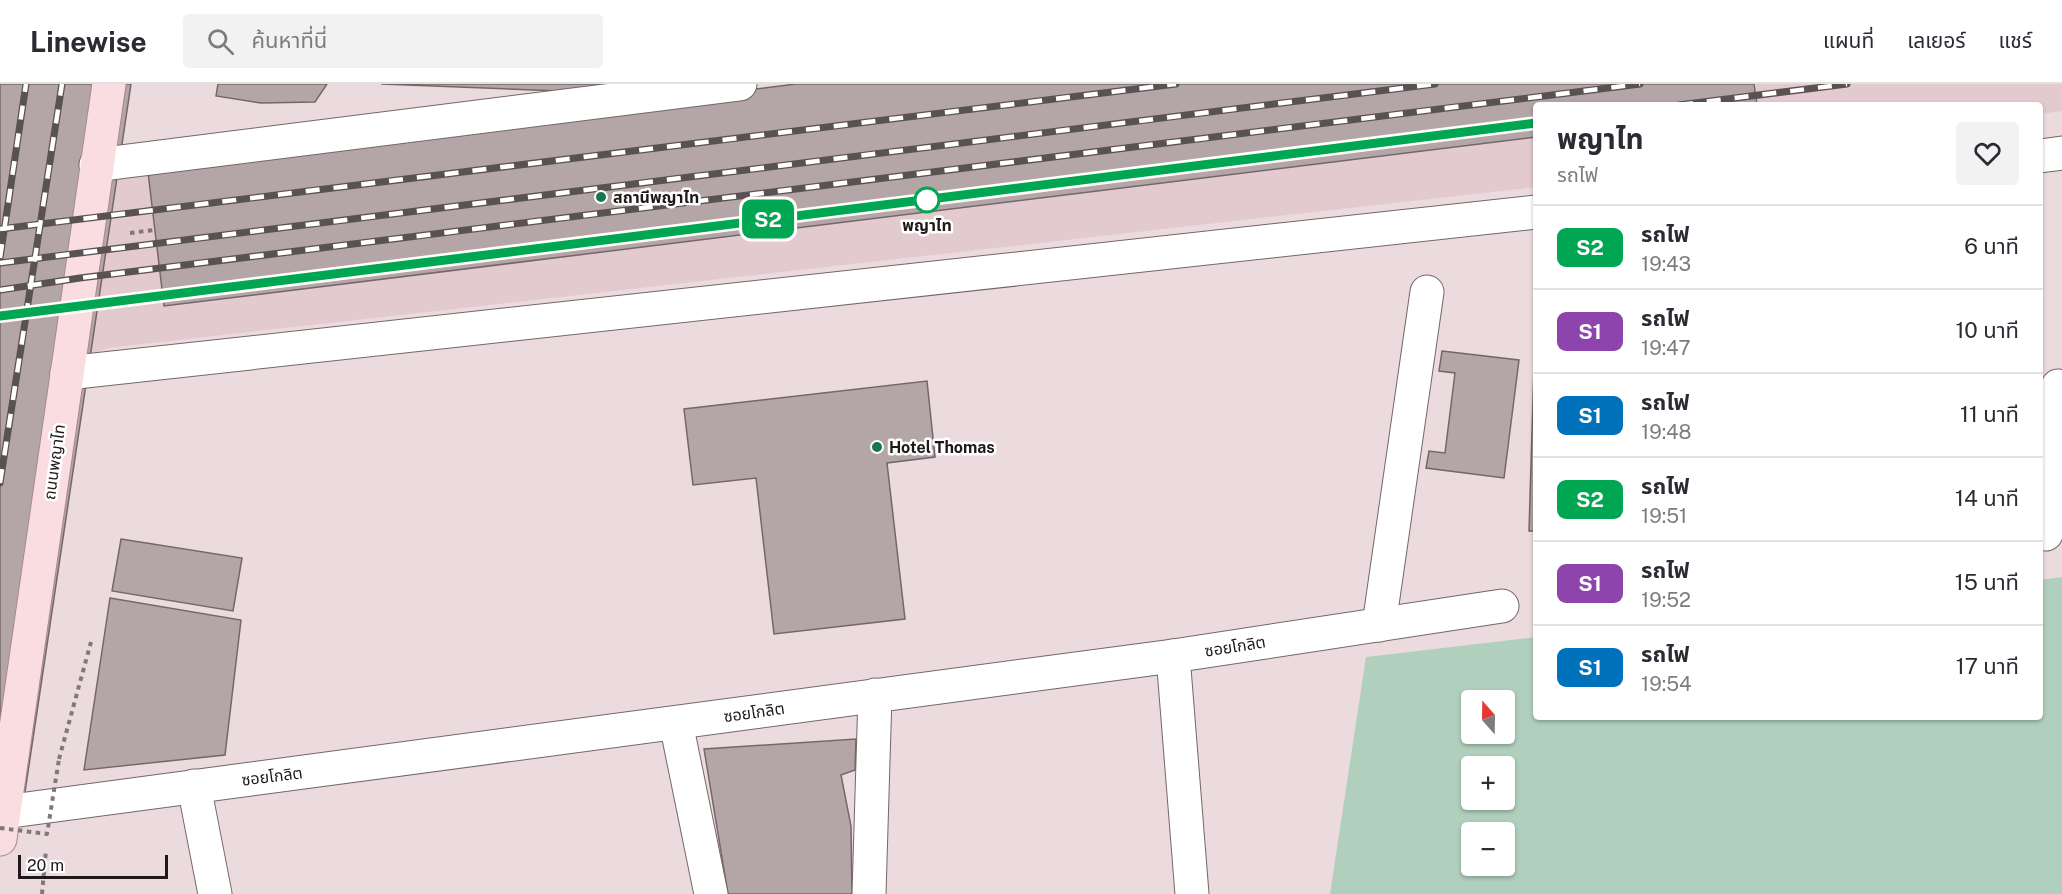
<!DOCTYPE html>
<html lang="th">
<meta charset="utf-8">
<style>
body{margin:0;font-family:"Public Sans","Noto Sans Thai",sans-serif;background:#f2f2f3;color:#2b2b33;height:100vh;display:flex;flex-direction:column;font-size:22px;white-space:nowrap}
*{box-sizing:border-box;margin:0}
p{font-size:20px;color:#7c7c81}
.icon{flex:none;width:33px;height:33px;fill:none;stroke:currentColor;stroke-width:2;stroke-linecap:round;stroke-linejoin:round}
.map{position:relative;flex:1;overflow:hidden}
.details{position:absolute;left:1533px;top:18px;width:510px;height:618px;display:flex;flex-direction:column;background:#fff;border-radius:6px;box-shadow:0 2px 4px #0004}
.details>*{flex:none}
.badge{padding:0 12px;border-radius:9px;font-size:21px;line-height:39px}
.needle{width:39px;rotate:340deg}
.buttons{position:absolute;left:1461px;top:606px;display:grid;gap:12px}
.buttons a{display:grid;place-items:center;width:54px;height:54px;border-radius:6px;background:#fff;box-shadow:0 2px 4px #0004;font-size:30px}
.scale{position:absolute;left:18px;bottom:15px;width:150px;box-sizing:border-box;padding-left:6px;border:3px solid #1e1819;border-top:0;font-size:16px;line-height:21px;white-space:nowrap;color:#1e1819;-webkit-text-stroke:4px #fff;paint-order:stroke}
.map>.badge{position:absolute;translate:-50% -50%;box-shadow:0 0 0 3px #fff}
.round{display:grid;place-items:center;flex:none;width:63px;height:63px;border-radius:6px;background:#f2f2f3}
.overview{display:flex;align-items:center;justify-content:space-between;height:102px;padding:0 24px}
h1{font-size:28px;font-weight:700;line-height:45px}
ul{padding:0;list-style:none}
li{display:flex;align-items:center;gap:18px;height:84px;padding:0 24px;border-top:2px solid #e1e1e2}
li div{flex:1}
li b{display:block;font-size:22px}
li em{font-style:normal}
li .badge{min-width:66px;font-weight:700;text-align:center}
header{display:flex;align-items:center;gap:36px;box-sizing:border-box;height:84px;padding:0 30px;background:#fff;border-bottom:2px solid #e1e1e2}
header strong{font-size:28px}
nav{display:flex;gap:33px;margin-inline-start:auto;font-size:21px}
.search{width:420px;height:54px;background:#f2f2f3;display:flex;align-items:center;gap:15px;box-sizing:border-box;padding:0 21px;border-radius:6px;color:#7c7c81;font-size:22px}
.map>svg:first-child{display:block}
</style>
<header>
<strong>Linewise</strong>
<div class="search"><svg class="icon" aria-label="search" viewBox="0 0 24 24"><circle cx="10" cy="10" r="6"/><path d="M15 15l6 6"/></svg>ค้นหาที่นี่</div>
<nav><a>แผนที่</a><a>เลเยอร์</a><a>แชร์</a></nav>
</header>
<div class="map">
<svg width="2062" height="810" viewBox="0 0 2062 810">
<rect width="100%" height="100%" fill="#ecdbde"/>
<polygon fill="#e3cace" points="804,0 2062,0 2062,27 2040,30 2040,21 1536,21 1536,103 108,264 0,304 0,110"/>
<path fill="#b1cfbd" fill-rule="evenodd" d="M2062 493V810H1330L1366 573 1536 553V633H2040V496ZM1472 616H1504V650H1472ZM1472 682H1504V716H1472ZM1472 748H1504V782H1472Z"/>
<g fill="#b4a5a7" stroke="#756769" stroke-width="1.5">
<polygon points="0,0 131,0 22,728 0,724"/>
<polygon points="218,0 327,0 315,18 261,19 216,12"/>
<polygon points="381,0 634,0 633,10"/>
<polygon points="796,0 1754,0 1757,21 1536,21 1536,53 164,222 147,80"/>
<polygon points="1536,217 1536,447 1529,447"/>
<polygon points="1442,267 1519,276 1504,394 1426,384 1429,367 1445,369 1455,289 1439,287"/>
<polygon points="927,297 935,373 887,379 905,535 774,550 756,394 693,401 684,325"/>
<polygon points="121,455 242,474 233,527 112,507"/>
<polygon points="110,514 241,536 225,671 84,686"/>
<polygon points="856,655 855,686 841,691 851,742 852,810 728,810 704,665"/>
</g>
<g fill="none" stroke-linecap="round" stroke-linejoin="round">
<defs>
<g id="minor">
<polyline points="2040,72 2062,69"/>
<polyline points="96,81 740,0"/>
<polyline points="67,289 1536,128"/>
<polyline points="2046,450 2058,302"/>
<polyline points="1379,541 1427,208"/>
<polyline points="1173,572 1192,810"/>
<polyline points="676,639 711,810"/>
<polyline points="194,702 215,810"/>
<polyline points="4,728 1173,572 1502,522"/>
<polyline points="869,810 875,611"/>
</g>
<polyline id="major" points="0,755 109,0"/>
</defs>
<use href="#minor" stroke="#746668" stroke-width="35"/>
<use href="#major" stroke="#aa898e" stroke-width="35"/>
<g stroke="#827779" stroke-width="4" stroke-dasharray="4.5 4.5" stroke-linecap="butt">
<polyline points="130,149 154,146"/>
<polyline points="59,675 91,558"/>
<polyline points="42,810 46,766"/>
</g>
<use href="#minor" stroke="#fff" stroke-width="33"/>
<use href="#major" stroke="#fadde1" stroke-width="33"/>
<defs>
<g id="rail">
<polyline points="1679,21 1847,0"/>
<polyline points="0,145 1176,0"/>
<polyline points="0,174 26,0"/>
<polyline points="0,179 1435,0"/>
<polyline points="0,206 80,194 1640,0"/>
<polyline points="0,231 1536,39"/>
<polyline points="0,399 62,0"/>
</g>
</defs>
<use href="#rail" stroke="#5a5153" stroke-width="7"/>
<use href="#rail" stroke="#fff" stroke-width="4.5" stroke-dasharray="14" stroke-linecap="butt"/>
<polyline stroke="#827779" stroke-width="4" stroke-dasharray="4.5 4.5" stroke-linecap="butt" points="0,744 47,750 59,675"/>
</g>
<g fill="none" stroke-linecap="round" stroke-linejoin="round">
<defs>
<polyline id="line" points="0,232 1536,39"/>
</defs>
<use href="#line" stroke="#fff" stroke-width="14"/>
<use href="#line" stroke="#00a651" stroke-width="9"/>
</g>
<g fill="#19774d" stroke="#fff" stroke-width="2">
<circle cx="601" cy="113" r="6"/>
<circle cx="877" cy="363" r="6"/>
</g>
<circle fill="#fff" stroke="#00a651" stroke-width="3" cx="927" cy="116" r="12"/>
<g text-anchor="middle" stroke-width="5" stroke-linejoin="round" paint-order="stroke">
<g font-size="16" font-weight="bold" fill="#1e1819" stroke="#fff" text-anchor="start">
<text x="613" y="119">สถานีพญาไท</text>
<text x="889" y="369">Hotel Thomas</text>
</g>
<g font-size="16" font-weight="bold" fill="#1e1819" stroke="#fff">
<text x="927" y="147">พญาไท</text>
</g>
<g font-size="16" fill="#1e1819" stroke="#fff">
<text transform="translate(54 378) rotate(-82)" y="6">ถนนพญาไท</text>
<text transform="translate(1235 562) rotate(-9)" y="6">ซอยโกลิต</text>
<text transform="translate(754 628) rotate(-8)" y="6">ซอยโกลิต</text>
<text transform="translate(272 692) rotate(-7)" y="6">ซอยโกลิต</text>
</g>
</g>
</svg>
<div class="buttons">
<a><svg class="needle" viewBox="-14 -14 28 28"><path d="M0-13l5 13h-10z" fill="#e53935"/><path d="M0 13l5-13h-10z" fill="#7c7c81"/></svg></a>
<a>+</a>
<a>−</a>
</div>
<div class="scale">20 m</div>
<b class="badge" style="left:768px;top:135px;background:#00a651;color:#fff">S2</b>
<section class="details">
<div class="overview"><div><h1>พญาไท</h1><p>รถไฟ</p></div><a class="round"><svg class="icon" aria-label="heart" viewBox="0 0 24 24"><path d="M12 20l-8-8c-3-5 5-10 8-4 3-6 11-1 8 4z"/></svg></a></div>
<ul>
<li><span class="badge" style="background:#00a651;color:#fff">S2</span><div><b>รถไฟ</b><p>19:43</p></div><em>6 นาที</em></li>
<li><span class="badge" style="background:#8e44ad;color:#fff">S1</span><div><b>รถไฟ</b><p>19:47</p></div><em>10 นาที</em></li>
<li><span class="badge" style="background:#0072bc;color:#fff">S1</span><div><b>รถไฟ</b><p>19:48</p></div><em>11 นาที</em></li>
<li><span class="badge" style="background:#00a651;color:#fff">S2</span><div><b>รถไฟ</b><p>19:51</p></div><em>14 นาที</em></li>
<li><span class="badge" style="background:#8e44ad;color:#fff">S1</span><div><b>รถไฟ</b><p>19:52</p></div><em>15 นาที</em></li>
<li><span class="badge" style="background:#0072bc;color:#fff">S1</span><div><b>รถไฟ</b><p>19:54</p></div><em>17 นาที</em></li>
</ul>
</section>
</div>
